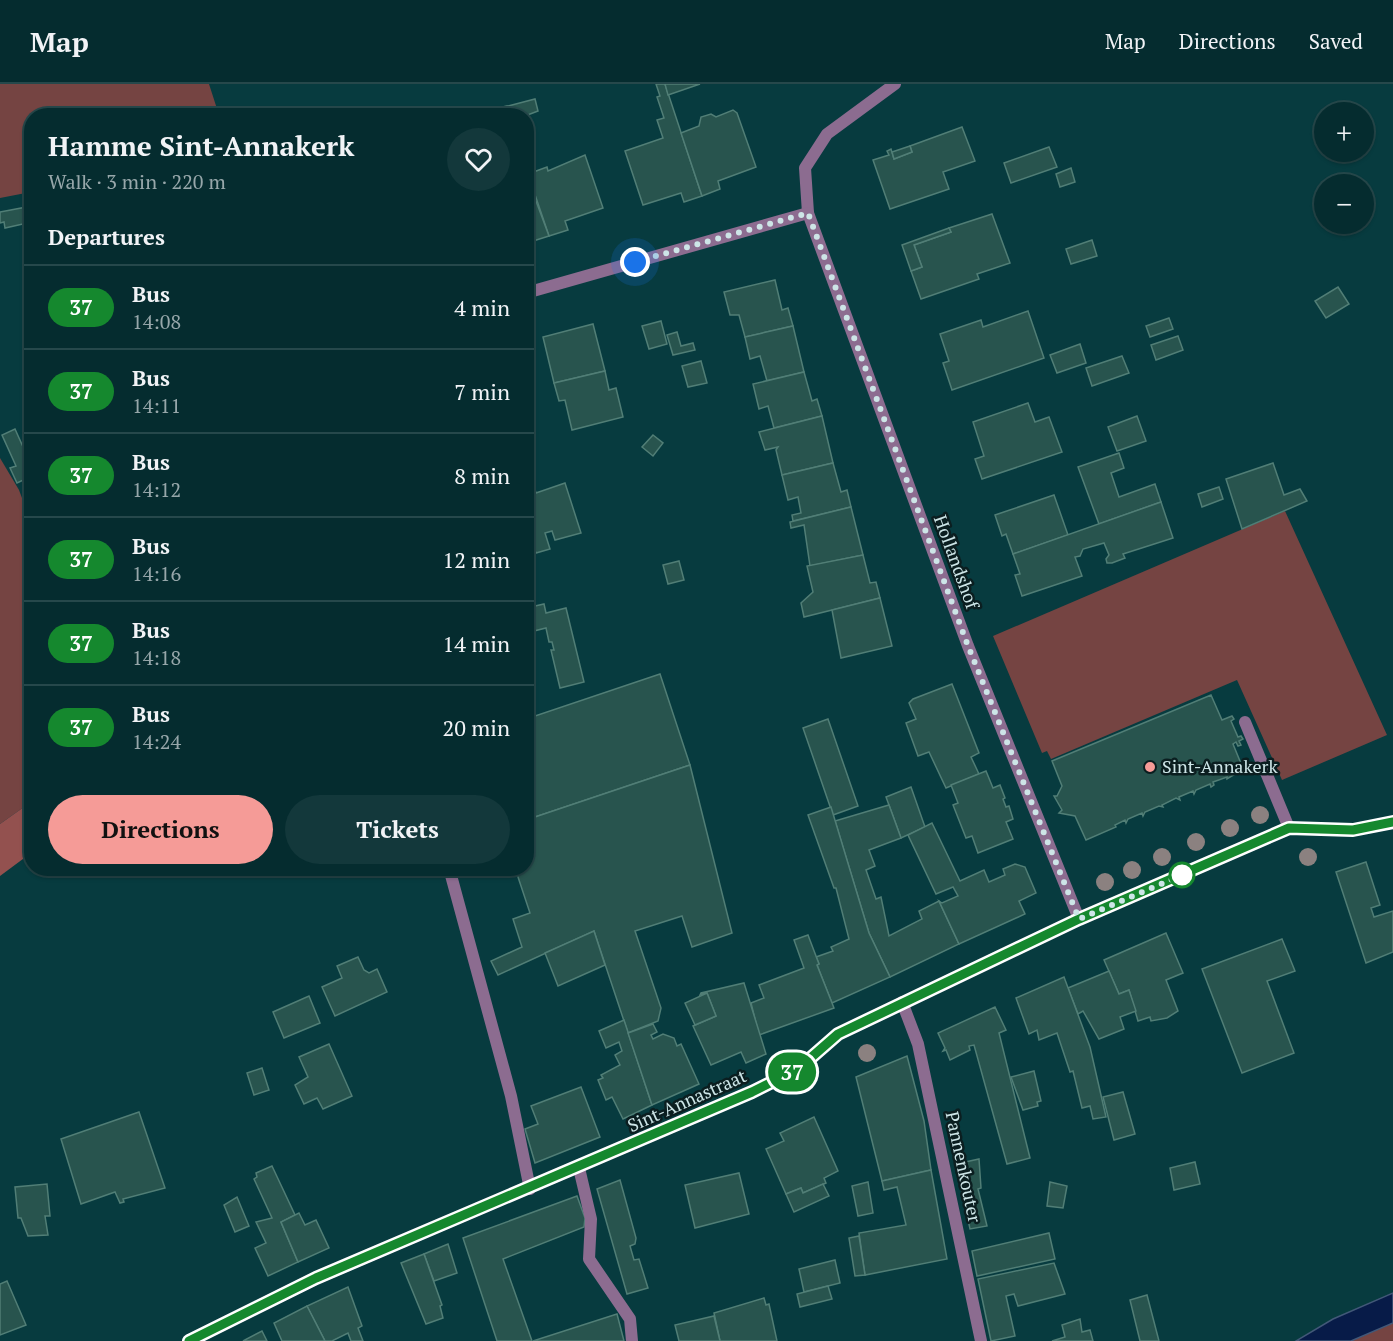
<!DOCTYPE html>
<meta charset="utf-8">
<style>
body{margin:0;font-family:"PT Serif",serif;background:#13383b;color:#f1f3f6;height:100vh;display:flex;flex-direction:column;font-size:22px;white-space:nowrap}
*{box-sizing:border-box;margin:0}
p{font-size:20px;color:#97a7aa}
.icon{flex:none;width:33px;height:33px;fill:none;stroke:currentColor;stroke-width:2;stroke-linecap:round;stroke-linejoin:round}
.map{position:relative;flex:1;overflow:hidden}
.details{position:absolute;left:24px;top:24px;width:510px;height:768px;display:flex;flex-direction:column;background:#052c2f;border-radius:24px;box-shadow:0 2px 4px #0004,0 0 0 2px #26484b}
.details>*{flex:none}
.badge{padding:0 12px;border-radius:20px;font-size:21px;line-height:39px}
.fabs{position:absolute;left:1314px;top:18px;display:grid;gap:12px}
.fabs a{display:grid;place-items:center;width:60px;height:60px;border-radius:50%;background:#052c2f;box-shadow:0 2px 4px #0004,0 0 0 2px #26484b;font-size:30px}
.you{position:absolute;width:30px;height:30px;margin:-15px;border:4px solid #fff;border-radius:50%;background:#1a73e8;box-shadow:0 0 0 9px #1a73e833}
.map>.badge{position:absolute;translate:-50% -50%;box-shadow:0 0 0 3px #fff}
h2{padding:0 24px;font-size:22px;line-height:54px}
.round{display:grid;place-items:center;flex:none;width:63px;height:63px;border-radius:32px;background:#13383b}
.headline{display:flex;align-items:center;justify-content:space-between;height:102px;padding:0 24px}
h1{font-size:28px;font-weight:700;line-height:45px}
.action{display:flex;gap:12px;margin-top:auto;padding:12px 24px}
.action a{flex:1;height:69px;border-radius:36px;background:#f59b97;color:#111;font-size:24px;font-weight:700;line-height:69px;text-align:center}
.action a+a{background:#13383b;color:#f1f3f6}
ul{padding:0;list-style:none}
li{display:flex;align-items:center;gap:18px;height:84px;padding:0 24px;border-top:2px solid #26484b}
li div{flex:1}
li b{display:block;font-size:22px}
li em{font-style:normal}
li .badge{min-width:66px;font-weight:700;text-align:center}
header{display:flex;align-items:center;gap:36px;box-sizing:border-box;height:84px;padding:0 30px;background:#052c2f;border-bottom:2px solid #26484b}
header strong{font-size:28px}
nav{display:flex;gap:33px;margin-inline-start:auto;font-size:21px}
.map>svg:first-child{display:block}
</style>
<header>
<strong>Map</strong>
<nav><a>Map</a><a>Directions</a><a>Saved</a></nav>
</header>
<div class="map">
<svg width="1393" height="1257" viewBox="0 0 1393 1257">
<rect width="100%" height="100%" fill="#073b3f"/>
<g fill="#754442">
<polygon points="0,0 209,0 219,31 32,32 31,108 0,114"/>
<polygon points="0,374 19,406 32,441 31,718 0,740"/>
<polygon points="1285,427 1387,651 1282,696 1237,596 1051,675 1047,667 1042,669 993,552"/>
<polygon points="1393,1236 1393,1257 1336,1257"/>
</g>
<polygon fill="#93514f" points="31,718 31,769 0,792 0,740"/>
<polygon fill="#071b48" stroke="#425878" stroke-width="1.5" points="1393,1209 1393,1239 1351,1257 1296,1257 1333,1235"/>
<g fill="#28544e" stroke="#517e76" stroke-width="1.5">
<polygon points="656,0 665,0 702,112 684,118 681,109 643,121 625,67 663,54 657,36 664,34 657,13 660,12"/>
<polygon points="665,0 700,0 668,11"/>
<polygon points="535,15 538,27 525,32 511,32 508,22"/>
<polygon points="507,22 509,32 474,32 473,30"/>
<polygon points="733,26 737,29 756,83 718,97 720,105 702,112 681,49 699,42 701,33 711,30 716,33"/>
<polygon points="526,36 534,62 526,64"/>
<polygon points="962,43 975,77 943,88 949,105 890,125 873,76 889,71 887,67 891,65 894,75 912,68 910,62"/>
<polygon points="910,62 912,68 894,75 892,68"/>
<polygon points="1049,63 1057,83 1011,99 1004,79"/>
<polygon points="585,71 603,124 565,137 568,146 549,152 528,90 547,83 548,87"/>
<polygon points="1071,84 1075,98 1060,103 1056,90"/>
<polygon points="526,90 549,152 530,158 529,153 526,154"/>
<polygon points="32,122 32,138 5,144 4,138 0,139 0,128"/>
<polygon points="992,130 1010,179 977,190 979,195 921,215 911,187 922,183 914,161 951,148 949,144"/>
<polygon points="949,144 951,148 914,161 922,183 911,187 902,161"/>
<polygon points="1092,156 1097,172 1071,180 1066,165"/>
<polygon points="775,196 782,226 788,224 793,242 745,253 739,231 730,231 724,208"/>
<polygon points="1338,203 1349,220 1326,234 1315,217"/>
<polygon points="30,218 32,218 32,239 23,232"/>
<polygon points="1028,227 1044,274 952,306 943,279 949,277 940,250 981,236 983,243"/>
<polygon points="1169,234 1173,245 1150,253 1146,242"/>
<polygon points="661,237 667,260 649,265 642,242"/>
<polygon points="593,240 605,287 554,299 543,253"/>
<polygon points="793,242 804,288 767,297 760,272 750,275 745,253"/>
<polygon points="677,248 681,262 693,259 695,266 673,271 667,251"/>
<polygon points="1178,252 1183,266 1156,276 1151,261"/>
<polygon points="1080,260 1086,279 1057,289 1050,271"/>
<polygon points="1122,272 1129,289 1092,302 1086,284"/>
<polygon points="701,277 707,299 688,303 682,282"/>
<polygon points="605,287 609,306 616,304 623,333 572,346 565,316 559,317 554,299"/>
<polygon points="804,288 812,317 817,315 822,332 774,344 768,322 759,325 753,300"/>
<polygon points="1028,319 1035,338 1049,333 1062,368 982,395 975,375 984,372 973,338"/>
<polygon points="822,332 833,379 782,391 776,366 778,363 765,366 759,348"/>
<polygon points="1137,332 1146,357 1117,367 1108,343"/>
<polygon points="15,345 32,383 32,392 17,399 10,384 16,382 2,351"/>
<polygon points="653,351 663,359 653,372 642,363"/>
<polygon points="1119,369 1124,384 1111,389 1119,413 1155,400 1161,418 1099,440 1078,383"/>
<polygon points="833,379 841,408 847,406 851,423 793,437 792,431 801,429 798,413 788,416 782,391"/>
<polygon points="1273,379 1284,411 1300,405 1307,417 1242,445 1226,395"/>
<polygon points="565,399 581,449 555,456 552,447 545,449 550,465 536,469 526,438 526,404 534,402 536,409"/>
<polygon points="1219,403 1223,415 1202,423 1198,410"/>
<polygon points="1054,411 1068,451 1013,470 1006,450 1002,452 995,431"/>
<polygon points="1161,418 1173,454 1123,470 1125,474 1112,479 1107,479 1106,475 1109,471 1104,459 1083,465 1080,472 1075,473 1082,492 1022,512 1015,491 1020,490 1013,470"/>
<polygon points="851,423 863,471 810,482 804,441 791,444 790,438"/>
<polygon points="863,471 870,499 876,498 880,514 804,533 801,519 813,508 807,482"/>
<polygon points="679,477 684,496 668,500 663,481"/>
<polygon points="880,514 892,562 841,574 832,526"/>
<polygon points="544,520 546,529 566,524 584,598 560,604 551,566 554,566 552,558 549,558 546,544 526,549 526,524"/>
<polygon points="660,590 690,681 526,736 526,635"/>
<polygon points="952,600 979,669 971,673 979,690 946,704 929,668 918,672 906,639 916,635 909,619 913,615"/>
<polygon points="1211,611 1222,636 1232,632 1234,635 1231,637 1238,653 1241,652 1243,655 1239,657 1241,661 1238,662 1236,658 1233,660 1242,682 1245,684 1244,688 1241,690 1240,687 1227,695 1227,693 1213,698 1214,701 1211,703 1210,700 1196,706 1194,710 1193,707 1179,713 1180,716 1176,714 1162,721 1163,723 1159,722 1145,728 1143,732 1142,729 1128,735 1126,739 1125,736 1115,741 1116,743 1086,756 1075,732 1059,729 1062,726 1054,712 1057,712 1062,702 1052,677"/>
<polygon points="828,635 858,722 833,731 803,644"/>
<polygon points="690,681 732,849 692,863 682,832 635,847 661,924 658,937 628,949 594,847 498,891 491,877 522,863 513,835 530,829 515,784 526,784 526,736"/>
<polygon points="986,687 993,704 1000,701 1005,714 1003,715 1006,723 1009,722 1013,735 1006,738 1013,755 978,769 972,752 966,754 953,721 958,719 951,701"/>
<polygon points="911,703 925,743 901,754 886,713"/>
<polygon points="889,721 901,754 869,766 875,782 866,786 876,815 881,813 889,852 922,835 919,827 939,817 959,860 890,893 869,849 835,737"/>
<polygon points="831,723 869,849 890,893 832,919 817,881 819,880 816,873 833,867 831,863 849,855 836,804 834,804 808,731"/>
<polygon points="932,739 960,797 984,786 989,798 1005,791 1003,785 1015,780 1025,783 1036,809 1019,817 1025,830 959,860 939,817 942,819 958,812 953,803 936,810 908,751"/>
<polygon points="1366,778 1380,821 1371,824 1374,833 1393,827 1393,868 1366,879 1336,788"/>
<polygon points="594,847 605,881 558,902 545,869"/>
<polygon points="1166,849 1183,889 1166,896 1178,927 1167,934 1151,937 1150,933 1138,937 1129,906 1119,910 1104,876"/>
<polygon points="808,851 819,880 817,881 834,924 759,951 751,919 764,914 759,901 804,884 794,856"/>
<polygon points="1282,855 1295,887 1267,897 1294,969 1242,989 1202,885"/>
<polygon points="358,873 364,886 369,889 377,885 387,908 335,932 322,903 342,894 337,882"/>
<polygon points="1109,887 1119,910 1129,906 1136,927 1120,933 1124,945 1099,955 1083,927 1078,930 1068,904"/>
<polygon points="1064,893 1090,963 1106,1033 1093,1035 1090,1022 1082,1024 1073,987 1070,988 1057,949 1039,956 1037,946 1029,950 1016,914"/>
<polygon points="744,899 766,970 746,979 741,968 711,981 693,942 716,932 707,909 700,911 701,909"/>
<polygon points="707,909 716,932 695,941 685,919"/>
<polygon points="309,912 320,939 284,954 273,928"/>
<polygon points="995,923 1006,946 999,949 1030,1074 1007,1080 974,961 969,962 970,966 950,976 946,966 943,967 945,964 938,949"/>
<polygon points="624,936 652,1021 623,1035 612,1013 606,1016 598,996 603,994 601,991 620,981 615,971 622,967 619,958 606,964 599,947"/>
<polygon points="653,940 657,948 651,951 653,955 663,950 674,954 677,962 681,960 699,1000 652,1021 628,949"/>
<polygon points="329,960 352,1012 323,1025 317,1014 304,1020 295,1001 308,993 299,973"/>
<polygon points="907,972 924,1037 931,1086 882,1097 856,993"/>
<polygon points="262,984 269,1006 254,1011 247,989"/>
<polygon points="1034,987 1041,1017 1037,1018 1038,1022 1023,1026 1011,993"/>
<polygon points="581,1003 600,1053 535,1079 525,1045 538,1040 531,1022"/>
<polygon points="1123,1008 1135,1050 1114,1056 1103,1013"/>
<polygon points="139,1028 165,1104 123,1115 124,1118 120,1119 115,1108 81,1120 61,1055"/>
<polygon points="814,1033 838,1087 824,1094 826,1099 803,1109 801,1104 786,1110 766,1065 784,1057 780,1049"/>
<polygon points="979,1075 981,1104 978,1105 987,1142 970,1145 956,1080"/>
<polygon points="1195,1078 1200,1100 1174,1106 1170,1084"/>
<polygon points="272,1082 295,1131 281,1138 298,1178 268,1192 255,1164 266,1159 256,1138 272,1134 254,1095 257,1093 256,1089"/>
<polygon points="931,1086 947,1175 865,1191 859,1149 906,1141 897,1103 884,1106 882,1097"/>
<polygon points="739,1089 749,1130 695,1144 685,1101"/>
<polygon points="620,1096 636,1154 635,1160 630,1162 634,1176 639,1175 648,1204 627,1210 597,1105"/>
<polygon points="868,1098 873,1129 858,1132 852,1102"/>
<polygon points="1050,1098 1067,1102 1063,1124 1047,1122"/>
<polygon points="47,1100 50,1132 45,1132 48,1151 28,1152 21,1134 18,1134 15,1103"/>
<polygon points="823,1100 829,1112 794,1128 786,1110 801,1104 803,1109"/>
<polygon points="577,1112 585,1134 584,1143 503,1175 532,1257 497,1257 463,1154"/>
<polygon points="237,1113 249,1142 235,1148 224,1121"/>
<polygon points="299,1129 305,1141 316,1136 329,1164 298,1178 281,1138"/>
<polygon points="1049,1149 1055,1175 977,1192 972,1167"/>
<polygon points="859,1152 865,1191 855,1192 849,1154"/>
<polygon points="448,1160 457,1189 434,1197 424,1170"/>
<polygon points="424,1170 442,1221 440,1222 443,1234 426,1240 401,1179"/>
<polygon points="835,1176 840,1199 804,1208 799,1185"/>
<polygon points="1054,1179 1065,1210 1018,1222 1014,1210 1006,1212 1015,1252 991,1257 978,1195"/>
<polygon points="7,1197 26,1241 0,1251 0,1200"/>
<polygon points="828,1202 832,1215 800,1223 797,1210"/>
<polygon points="348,1203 362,1242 358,1244 363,1257 351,1257 348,1249 332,1257 325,1257 307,1222"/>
<polygon points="1147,1211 1159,1257 1140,1257 1130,1216"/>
<polygon points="764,1214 766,1221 769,1220 777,1257 720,1257 714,1229"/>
<polygon points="307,1222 325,1257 282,1257 274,1239"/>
<polygon points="617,1230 624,1257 533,1257"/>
<polygon points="714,1232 720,1257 679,1257 675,1241"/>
<polygon points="1080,1235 1082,1248 1090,1246 1093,1257 1052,1257 1065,1253 1062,1241"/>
<polygon points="262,1247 267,1257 243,1257"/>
</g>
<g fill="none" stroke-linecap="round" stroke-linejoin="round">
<g stroke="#8c6c90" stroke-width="12">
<polyline points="1245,638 1289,744"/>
<polyline points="449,784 511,1012 530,1105"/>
<polyline points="579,1084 591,1135 589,1175 630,1235 632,1257"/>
</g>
<g stroke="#8c6c90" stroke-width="12">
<polyline points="895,0 827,50 805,84 808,129 968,562 1079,835"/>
<polyline points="526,209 808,129"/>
<polyline points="902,918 918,960 981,1257"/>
</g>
<polyline stroke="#be8ac5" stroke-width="12" points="189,1257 317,1194 752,1008 798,985 838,950 1079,835 1289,744 1353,746 1393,738"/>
</g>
<g fill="#8b8180">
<circle cx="1260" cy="731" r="9"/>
<circle cx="1230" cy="744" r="9"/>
<circle cx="1196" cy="758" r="9"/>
<circle cx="1162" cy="773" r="9"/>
<circle cx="1308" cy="773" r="9"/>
<circle cx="1132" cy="786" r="9"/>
<circle cx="1105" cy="798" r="9"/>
<circle cx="867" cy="969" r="9"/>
</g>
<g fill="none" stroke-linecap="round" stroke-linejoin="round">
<defs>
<polyline id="line" points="189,1257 316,1194 752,1008 798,985 838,950 1079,835 1289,744 1353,746 1393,738"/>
</defs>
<use href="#line" stroke="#fff" stroke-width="14"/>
<use href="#line" stroke="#15882e" stroke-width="9"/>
<polyline stroke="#cde5e7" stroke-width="6" stroke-dasharray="0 10.8" points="635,178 808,129 968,562 1079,835 1182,791"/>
</g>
<circle fill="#f59b97" stroke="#0b1e20" stroke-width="2" cx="1150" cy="683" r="6"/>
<circle fill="#fff" stroke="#15882e" stroke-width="3" cx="1182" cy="791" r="12"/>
<g text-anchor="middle" stroke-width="5" stroke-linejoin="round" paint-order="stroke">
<g font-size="18" fill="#cde5e7" stroke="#0b1e20">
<text transform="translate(956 478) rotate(70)" y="6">Hollandshof</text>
<text transform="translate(687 1017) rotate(-24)" y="6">Sint-Annastraat</text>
<text transform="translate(963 1083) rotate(78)" y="6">Pannenkouter</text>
</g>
<g font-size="18" fill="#cde5e7" stroke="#0b1e20" text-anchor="start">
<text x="1162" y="689">Sint-Annakerk</text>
</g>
</g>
</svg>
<div class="fabs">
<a>+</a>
<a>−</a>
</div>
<div class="you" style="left:635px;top:178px"></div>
<b class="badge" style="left:792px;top:988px;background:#15882e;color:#fff">37</b>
<section class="details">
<div class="headline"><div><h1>Hamme Sint-Annakerk</h1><p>Walk · 3 min · 220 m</p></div><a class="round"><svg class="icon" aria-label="heart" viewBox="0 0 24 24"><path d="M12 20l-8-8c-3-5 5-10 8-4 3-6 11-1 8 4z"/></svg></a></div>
<h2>Departures</h2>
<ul>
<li><span class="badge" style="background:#15882e;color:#fff">37</span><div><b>Bus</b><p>14:08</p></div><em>4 min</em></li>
<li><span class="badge" style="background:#15882e;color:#fff">37</span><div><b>Bus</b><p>14:11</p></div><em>7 min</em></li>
<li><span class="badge" style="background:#15882e;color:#fff">37</span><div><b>Bus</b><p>14:12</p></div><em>8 min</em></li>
<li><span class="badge" style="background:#15882e;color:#fff">37</span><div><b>Bus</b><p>14:16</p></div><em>12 min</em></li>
<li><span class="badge" style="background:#15882e;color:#fff">37</span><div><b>Bus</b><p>14:18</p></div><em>14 min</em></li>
<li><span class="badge" style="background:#15882e;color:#fff">37</span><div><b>Bus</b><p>14:24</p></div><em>20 min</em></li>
</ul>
<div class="action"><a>Directions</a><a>Tickets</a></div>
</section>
</div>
